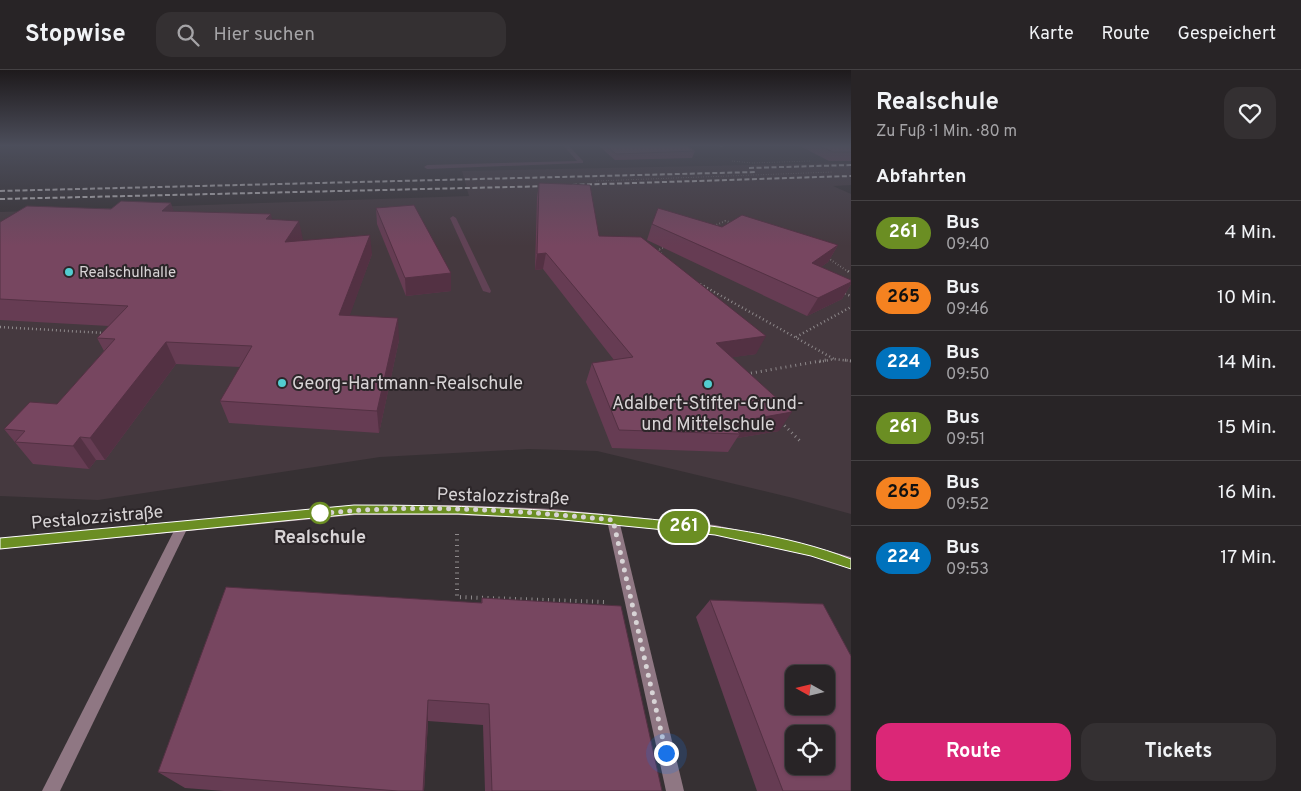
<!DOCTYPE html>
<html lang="de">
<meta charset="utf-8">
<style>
body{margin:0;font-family:Overpass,sans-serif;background:#343032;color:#f1f3f6;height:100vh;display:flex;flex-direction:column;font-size:19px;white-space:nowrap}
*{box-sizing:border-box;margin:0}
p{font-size:16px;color:#a5a4a7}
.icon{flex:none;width:28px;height:28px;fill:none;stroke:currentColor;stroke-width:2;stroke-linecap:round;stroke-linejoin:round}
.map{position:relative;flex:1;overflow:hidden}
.panel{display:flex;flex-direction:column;background:#282426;width:450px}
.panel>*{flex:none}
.badge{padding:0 10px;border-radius:16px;font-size:18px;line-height:32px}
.needle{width:32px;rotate:278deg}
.fabs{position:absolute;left:785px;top:595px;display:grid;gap:10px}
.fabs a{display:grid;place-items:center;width:50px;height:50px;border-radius:10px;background:#282426;box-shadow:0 1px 4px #0004,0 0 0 1px #444143;font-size:25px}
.you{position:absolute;width:25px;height:25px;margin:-12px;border:4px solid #fff;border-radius:50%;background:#1a73e8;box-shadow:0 0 0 8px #1a73e833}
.map>.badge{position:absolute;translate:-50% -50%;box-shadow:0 0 0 2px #fff}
h2{padding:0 25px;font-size:19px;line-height:45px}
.round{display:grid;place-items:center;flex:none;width:52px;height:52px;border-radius:15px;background:#343032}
.summary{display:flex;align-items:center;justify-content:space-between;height:85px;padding:0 25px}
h1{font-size:24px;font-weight:700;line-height:38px}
.button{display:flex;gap:10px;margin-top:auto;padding:10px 25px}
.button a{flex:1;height:58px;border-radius:15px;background:#db2777;color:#fff;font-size:20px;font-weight:700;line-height:58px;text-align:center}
.button a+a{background:#343032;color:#f1f3f6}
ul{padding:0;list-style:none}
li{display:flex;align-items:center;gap:15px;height:65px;padding:0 25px;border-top:1px solid #444143}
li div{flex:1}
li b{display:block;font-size:19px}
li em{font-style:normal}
li .badge{min-width:55px;font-weight:700;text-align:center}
header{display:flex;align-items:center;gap:30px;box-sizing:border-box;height:70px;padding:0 25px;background:#282426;border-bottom:1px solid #444143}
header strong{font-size:24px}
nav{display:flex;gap:28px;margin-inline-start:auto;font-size:18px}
.search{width:350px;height:45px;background:#343032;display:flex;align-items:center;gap:12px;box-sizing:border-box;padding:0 18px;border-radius:15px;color:#a5a4a7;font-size:19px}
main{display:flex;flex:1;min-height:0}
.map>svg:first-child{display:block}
</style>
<header>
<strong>Stopwise</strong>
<div class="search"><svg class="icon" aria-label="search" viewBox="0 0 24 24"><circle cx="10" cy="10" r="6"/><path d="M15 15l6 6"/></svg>Hier suchen</div>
<nav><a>Karte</a><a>Route</a><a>Gespeichert</a></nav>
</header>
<main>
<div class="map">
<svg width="851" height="721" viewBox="0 0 851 721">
<rect width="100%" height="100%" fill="#363033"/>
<polygon fill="#45393f" points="851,93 851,115 833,116 851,124 851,444 793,428 597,381 529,379 380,387 98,430 0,426 0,142 469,126 462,101"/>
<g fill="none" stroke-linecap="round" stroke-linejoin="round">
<g fill="#614255" fill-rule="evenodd">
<polygon points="563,75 568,75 583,91 583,93 427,99 424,97 427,95 577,91"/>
<polygon points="453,146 456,148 491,221 490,223 483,221 450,148"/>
</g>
<g stroke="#8e898b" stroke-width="1" stroke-dasharray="0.5 2" stroke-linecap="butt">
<polyline points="732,91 752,93 811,91"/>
<polyline points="596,111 833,102"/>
</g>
<g stroke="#8e898b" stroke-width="2" stroke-dasharray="0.5 2.5" stroke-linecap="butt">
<polyline points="714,156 725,151 733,153"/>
<polyline points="661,183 658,180 667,176"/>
<polyline points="828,188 850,203"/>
</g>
<g stroke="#8e898b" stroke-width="2.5" stroke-dasharray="1 3" stroke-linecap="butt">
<polyline points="848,201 851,203"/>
<polyline points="700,214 834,289"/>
<polyline points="841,222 851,226"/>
<polyline points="0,257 104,263"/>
<polyline points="796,267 851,237"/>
<polyline points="819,292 834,289 851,291"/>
</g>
<g stroke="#8e898b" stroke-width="3" stroke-dasharray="1 4" stroke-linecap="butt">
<polyline points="845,290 851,291"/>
<polyline points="746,304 826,290"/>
<polyline points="781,352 800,371"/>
</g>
<polyline stroke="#8e898b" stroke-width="4" stroke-dasharray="1 4.5" stroke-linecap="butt" points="457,464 457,527 606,532"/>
<g fill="#8f7783" fill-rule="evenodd">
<polygon points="613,445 617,447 619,450 684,721 666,721 607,450 609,447"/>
<polygon points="182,452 186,453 188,457 60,721 42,721 178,453"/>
</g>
<g fill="#8f7783" fill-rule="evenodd">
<polygon points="718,75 722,75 723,76 721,77"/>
<polygon points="355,435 458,435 553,439 715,455 811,476 851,487 851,499 811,486 715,465 553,449 458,445 355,445 0,479 0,469"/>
</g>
<g stroke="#c5c1c3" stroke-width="2" stroke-dasharray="5 2.5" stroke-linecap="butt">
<polyline points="749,98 851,95"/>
<polyline points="572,115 851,106"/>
<polyline points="0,121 757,102"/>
<polyline points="0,129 552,116"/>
</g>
</g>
<g fill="#663c53">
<polygon points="598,75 686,75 695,81 692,88 615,90"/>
<polygon points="798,75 851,75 851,91 829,91"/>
<polygon points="539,113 599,166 756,284 732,287 779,361 737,368 728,382 612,378 586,312 592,293 614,290 543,199 535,200 537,127"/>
<polygon points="376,138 451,203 451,221 406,226 377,154"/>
<polygon points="174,141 272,150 303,170 302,171 372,184 349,246 399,270 379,363 229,353 220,331 240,297 176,294 105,390 96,390 89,399 33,394 4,359 57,334 104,281 97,268 109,256 0,250 0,152"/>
<polygon points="652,154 722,157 838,175 828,192 821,197 851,210 851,214 842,229 807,246 647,170"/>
<polygon points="482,528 662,721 485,721 483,655 428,651 424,721 224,721 185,718 158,702 481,533"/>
<polygon points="710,530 851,721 757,721 696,547"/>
</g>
<g fill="#533143">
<polygon points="171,133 177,151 162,141"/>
<polygon points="271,144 275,163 266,149"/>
<polygon points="299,151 303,170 289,192 285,172"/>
<polygon points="370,165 372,184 342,267 339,245"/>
<polygon points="838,175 828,192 802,211 812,193"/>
<polygon points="546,183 543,199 535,200 537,184"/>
<polygon points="451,203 451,221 406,226 405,208"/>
<polygon points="851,212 851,214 842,229 807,246 818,228"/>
<polygon points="398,248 399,270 379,363 377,341"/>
<polygon points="766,266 756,284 707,291 716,273"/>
<polygon points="166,272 176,294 105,390 90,368"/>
<polygon points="792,342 779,361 737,368 740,364 730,353"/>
<polygon points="80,367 96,390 89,399 73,376"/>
<polygon points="428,630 428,651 424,721 423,721"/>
</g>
<g fill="#774660" stroke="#533143" fill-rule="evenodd">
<polygon points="606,75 686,75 695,81 616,84"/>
<polygon points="818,75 851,75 851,82 833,82"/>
<polygon points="539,113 590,115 599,166 641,167 766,266 716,273 792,342 730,353 740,364 619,360 592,293 633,287 546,183 537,184"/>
<polygon points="121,131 171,133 162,141 271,144 266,149 299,151 285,172 370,165 339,245 398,248 377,341 220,331 252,276 166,272 90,368 80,367 73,376 15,372 25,361 4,359 30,332 57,334 115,269 97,268 128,236 0,229 0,152 27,136 111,139"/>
<polygon points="414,135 451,203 405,208 376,138"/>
<polygon points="658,138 722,157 742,145 838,175 812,193 851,210 851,212 818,228 652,154"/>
<polygon points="226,517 482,533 482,528 621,536 662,721 492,721 489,634 428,630 423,721 398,721 158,702"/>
<path d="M710 530 823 534 851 586V721H783ZM794 604H826V636H794ZM794 664H826V696H794Z"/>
</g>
<linearGradient id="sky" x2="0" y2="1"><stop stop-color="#1e1a1c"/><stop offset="0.43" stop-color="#4c4e5b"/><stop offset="1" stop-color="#4c4e5b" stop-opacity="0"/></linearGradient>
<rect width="851" height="176" fill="url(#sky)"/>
<path fill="#6b8e23" stroke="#fff" d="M354 435C450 435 544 438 639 448 712 455 787 464 851 489V499L811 486 715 465 553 449 458 444H354L0 479V468Z"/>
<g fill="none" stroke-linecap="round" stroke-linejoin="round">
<path stroke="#d8d4d6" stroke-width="5" stroke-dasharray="0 9" d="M320 443 317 444C415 433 515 440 613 450L666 683"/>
</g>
<g fill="#52cdd0" stroke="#2c2629" stroke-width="2">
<circle cx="69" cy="202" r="5"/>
<circle cx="282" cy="313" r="5"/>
<circle cx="708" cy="314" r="5"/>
</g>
<circle fill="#fff" stroke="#6b8e23" stroke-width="2.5" cx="320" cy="443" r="10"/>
<g text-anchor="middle" stroke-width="4" stroke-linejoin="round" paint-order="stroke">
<g font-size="15" fill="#d8d4d6" stroke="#2c2629" text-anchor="start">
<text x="79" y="207">Realschulhalle</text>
</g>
<g font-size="18" fill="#d8d4d6" stroke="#2c2629" text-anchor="start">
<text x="292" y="319">Georg-Hartmann-Realschule</text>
<text x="708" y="339" text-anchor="middle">Adalbert-Stifter-Grund-<tspan x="708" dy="21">und Mittelschule</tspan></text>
</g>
<g font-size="18" fill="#d8d4d6" stroke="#2c2629">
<text transform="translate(503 426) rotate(2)" y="6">Pestalozzistraße</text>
<text transform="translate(97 447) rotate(-5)" y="6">Pestalozzistraße</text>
</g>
<g font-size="18" font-weight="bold" fill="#d8d4d6" stroke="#2c2629">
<text x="320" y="473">Realschule</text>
</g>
</g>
</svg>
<div class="fabs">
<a><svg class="needle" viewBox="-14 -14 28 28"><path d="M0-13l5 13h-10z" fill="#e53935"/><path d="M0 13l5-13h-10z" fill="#a5a4a7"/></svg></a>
<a><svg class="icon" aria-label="locate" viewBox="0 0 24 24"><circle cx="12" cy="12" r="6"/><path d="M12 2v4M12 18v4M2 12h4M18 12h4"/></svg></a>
</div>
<div class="you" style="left:666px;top:683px"></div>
<b class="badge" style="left:684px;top:457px;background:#6b8e23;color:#fff">261</b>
</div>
<section class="panel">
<div class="summary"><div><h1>Realschule</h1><p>Zu Fuß · 1 Min. · 80 m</p></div><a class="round"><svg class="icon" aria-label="heart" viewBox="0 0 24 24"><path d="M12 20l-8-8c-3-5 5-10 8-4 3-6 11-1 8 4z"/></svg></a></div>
<h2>Abfahrten</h2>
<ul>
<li><span class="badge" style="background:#6b8e23;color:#fff">261</span><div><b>Bus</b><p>09:40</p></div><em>4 Min.</em></li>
<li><span class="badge" style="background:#f58220;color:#111">265</span><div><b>Bus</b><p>09:46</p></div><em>10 Min.</em></li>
<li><span class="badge" style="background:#0072bc;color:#fff">224</span><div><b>Bus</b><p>09:50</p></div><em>14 Min.</em></li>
<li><span class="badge" style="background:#6b8e23;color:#fff">261</span><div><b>Bus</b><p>09:51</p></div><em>15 Min.</em></li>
<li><span class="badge" style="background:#f58220;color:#111">265</span><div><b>Bus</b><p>09:52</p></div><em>16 Min.</em></li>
<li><span class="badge" style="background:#0072bc;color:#fff">224</span><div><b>Bus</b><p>09:53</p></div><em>17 Min.</em></li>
</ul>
<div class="button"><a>Route</a><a>Tickets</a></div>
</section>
</main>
